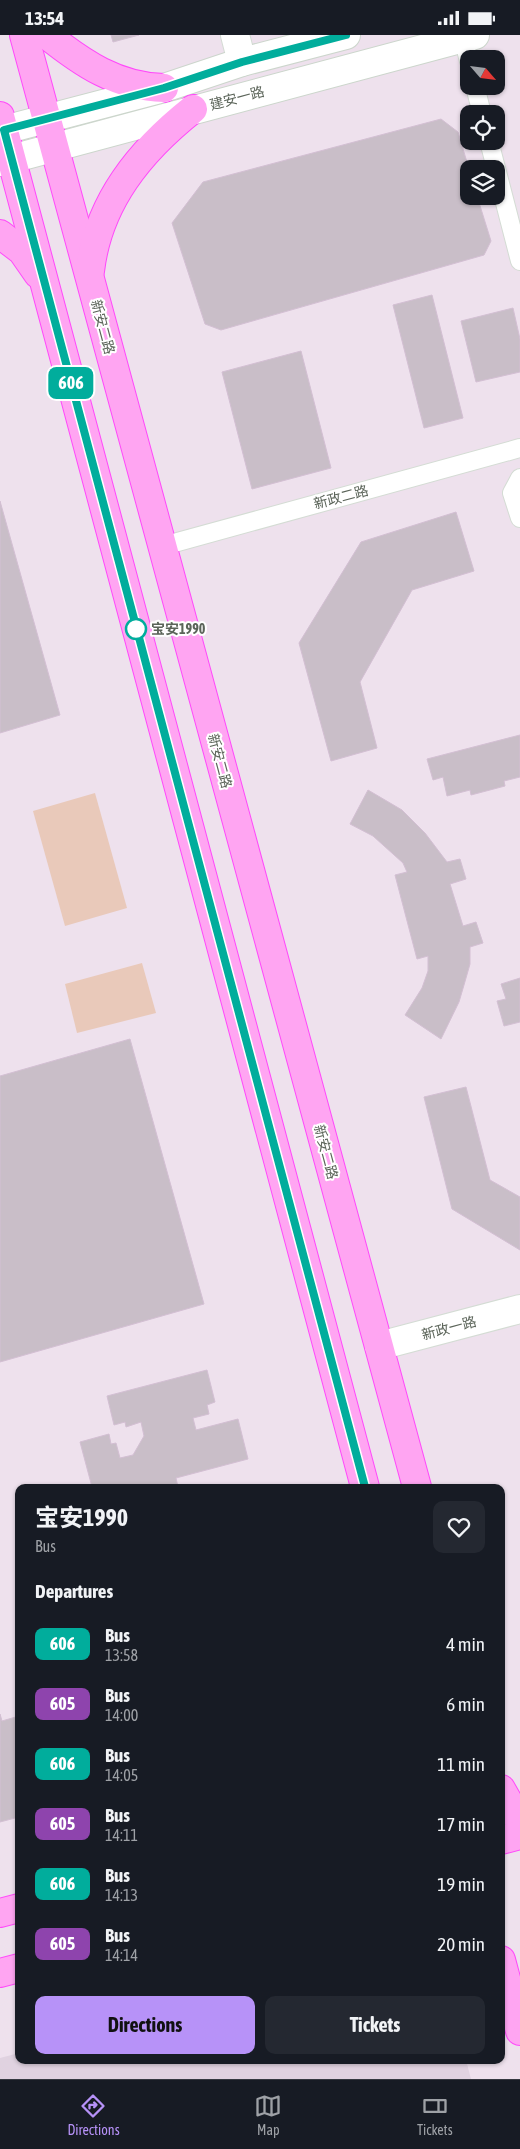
<!DOCTYPE html>
<meta charset="utf-8">
<style>
body{margin:0;font-family:"Asap Condensed","Noto Sans SC",sans-serif;background:#242831;color:#f1f3f6;height:100vh;display:flex;flex-direction:column;font-size:19px;white-space:nowrap}
*{box-sizing:border-box;margin:0}
p{font-size:16px;color:#9ea1a6}
.icon{flex:none;width:28px;height:28px;fill:none;stroke:currentColor;stroke-width:2;stroke-linecap:round;stroke-linejoin:round}
.map{position:relative;flex:1;overflow:hidden}
.sheet{position:absolute;left:15px;top:1449px;width:490px;height:580px;display:flex;flex-direction:column;background:#171b24;border-radius:10px;box-shadow:0 1px 4px #0004}
.sheet>*{flex:none}
.badge{padding:0 10px;border-radius:8px;font-size:18px;line-height:32px}
.needle{width:32px;rotate:118deg}
.fabs{position:absolute;left:460px;top:15px;display:grid;gap:10px}
.fabs a{display:grid;place-items:center;width:45px;height:45px;border-radius:10px;background:#171b24;box-shadow:0 1px 4px #0004;font-size:25px}
.map>.badge{position:absolute;translate:-50% -50%;box-shadow:0 0 0 2px #fff}
h2{padding:0 20px;font-size:19px;line-height:45px}
.round{display:grid;place-items:center;flex:none;width:52px;height:52px;border-radius:10px;background:#242831}
.headline{display:flex;align-items:center;justify-content:space-between;height:85px;padding:0 20px}
h1{font-size:24px;font-weight:700;line-height:38px}
.cta{display:flex;gap:10px;margin-top:auto;padding:10px 20px}
.cta a{flex:1;height:58px;border-radius:10px;background:#b792f8;color:#111;font-size:20px;font-weight:700;line-height:58px;text-align:center}
.cta a+a{background:#242831;color:#f1f3f6}
ul{padding:0;list-style:none}
li{display:flex;align-items:center;gap:15px;height:60px;padding:0 20px}
li div{flex:1}
li b{display:block;font-size:19px}
li em{font-style:normal}
li .badge{min-width:55px;font-weight:700;text-align:center}
.status{display:flex;justify-content:space-between;align-items:center;height:35px;padding:0 25px;background:#171b24;direction:ltr}
.status svg{height:14px;fill:currentColor}
.dock{display:flex;justify-content:space-around;align-items:center;height:70px;border-top:1px solid #363941;background:#171b24;font-size:14px;color:#9ea1a6}
.dock a{display:grid;justify-items:center;gap:2px}
.dock .current{color:#b792f8}
.map>svg:first-child{display:block}
</style>
<div class="status"><b>13:54</b><svg viewBox="0 0 49 12"><path d="M0 12V9h3v3zM5 12V6h3v6zM10 12V3h3v9zM15 12V0h3v12zM26 1h20v11H26zM47 4h2v5h-2z"/></svg></div>
<div class="map">
<svg width="520" height="2044" viewBox="0 0 520 2044">
<rect width="100%" height="100%" fill="#eee1ed"/>
<polygon fill="#e0d2e0" points="19,2018 19,2025 466,2025 471,2044 0,2044 0,2023"/>
<g fill="#e9c9ba">
<polygon points="95,758 127,873 65,891 33,776"/>
<polygon points="142,928 156,978 77,998 65,949"/>
</g>
<g fill="#c9bec8" stroke="#d3bfd3">
<polygon points="111,0 139,0 113,7"/>
<polygon points="441,84 458,97 469,134 469,161 477,161 491,206 484,220 221,295 205,289 172,188 203,147"/>
<polygon points="432,260 463,383 424,393 393,270"/>
<polygon points="513,273 520,304 520,337 476,347 461,286"/>
<polygon points="301,316 331,433 252,454 222,337"/>
<polygon points="0,466 60,680 0,698"/>
<polygon points="456,477 474,536 412,555 360,647 377,713 331,726 299,608 361,507"/>
<polygon points="520,700 520,742 504,746 505,751 471,760 470,755 447,761 443,742 433,745 427,724"/>
<polygon points="368,755 402,775 425,798 447,827 460,824 466,844 450,849 463,891 476,887 483,908 470,912 470,929 464,950 459,967 441,1004 405,980 422,953 428,936 428,921 417,924 395,840 407,837 403,828 373,801 350,789"/>
<polygon points="520,943 520,987 504,991 497,966 506,964 501,949"/>
<polygon points="130,1004 204,1269 0,1327 0,1041"/>
<polygon points="466,1052 490,1145 520,1162 520,1215 452,1174 424,1062"/>
<polygon points="207,1335 215,1367 207,1370 209,1379 193,1383 196,1395 238,1384 248,1424 176,1443 178,1452 92,1452 80,1407 109,1399 111,1409 116,1408 120,1423 133,1420 144,1401 141,1387 126,1392 125,1387 114,1390 107,1361"/>
<polygon points="0,1679 2,1686 19,1681 19,1782 0,1787"/>
</g>
<g fill="none" stroke-linecap="round" stroke-linejoin="round">
<defs>
<g id="service">
<polyline points="463,3 469,26"/>
<polyline points="475,51 482,79"/>
<polyline points="489,106 520,226"/>
<polyline points="520,443 512,458 520,483"/>
<polyline points="163,511 520,413"/>
</g>
<g id="minor">
<polyline points="235,0 242,27"/>
<polyline points="379,1311 520,1274"/>
</g>
<g id="secondary">
<polyline points="0,96 164,53 242,27 346,0"/>
<polyline points="0,127 475,0"/>
</g>
<g id="primary">
<polyline points="24,0 417,1452"/>
<path d="M47 0C82 28 117 52 164 53"/>
<polyline points="0,81 365,1452"/>
<polyline points="0,199 22,216 38,239"/>
<path d="M90 236C98 167 140 116 193 74"/>
<polyline points="501,1754 520,1787"/>
<polyline points="501,1805 520,1800"/>
<polyline points="0,1878 19,1873"/>
<polyline points="501,1925 520,1996"/>
<polyline points="0,1938 19,1933"/>
</g>
</defs>
<use href="#service" stroke="#d4dcd4" stroke-width="20"/>
<use href="#minor" stroke="#d4dcd4" stroke-width="30"/>
<use href="#secondary" stroke="#ccd6cc" stroke-width="30"/>
<use href="#primary" stroke="#ff49fa" stroke-width="30"/>
<use href="#service" stroke="#fff" stroke-width="18"/>
<use href="#minor" stroke="#fff" stroke-width="28"/>
<use href="#secondary" stroke="#fff" stroke-width="28"/>
<use href="#primary" stroke="#ffa5f2" stroke-width="28"/>
</g>
<g fill="none" stroke-linecap="round" stroke-linejoin="round">
<defs>
<polyline id="line" points="346,0 242,27 164,53 4,95 365,1452"/>
</defs>
<use href="#line" stroke="#fff" stroke-width="11"/>
<use href="#line" stroke="#01ad9c" stroke-width="8"/>
</g>
<circle fill="#fff" stroke="#01ad9c" stroke-width="2.5" cx="136" cy="594" r="10"/>
<g text-anchor="middle" stroke-width="4" stroke-linejoin="round" paint-order="stroke">
<g font-size="14" fill="#5b6459" stroke="#fff">
<text transform="translate(237 63) rotate(-15)" y="5">建安一路</text>
<text transform="translate(103 292) rotate(75)" y="5">新安二路</text>
<text transform="translate(341 462) rotate(-15)" y="5">新政二路</text>
<text transform="translate(220 726) rotate(75)" y="5">新安二路</text>
<text transform="translate(326 1117) rotate(75)" y="5">新安二路</text>
<text transform="translate(449 1293) rotate(-15)" y="5">新政一路</text>
</g>
<g font-size="14" font-weight="bold" fill="#5b6459" stroke="#fff" text-anchor="start">
<text x="151" y="599">宝安1990</text>
</g>
</g>
</svg>
<div class="fabs">
<a><svg class="needle" viewBox="-14 -14 28 28"><path d="M0-13l5 13h-10z" fill="#e53935"/><path d="M0 13l5-13h-10z" fill="#9ea1a6"/></svg></a>
<a><svg class="icon" aria-label="locate" viewBox="0 0 24 24"><circle cx="12" cy="12" r="6"/><path d="M12 2v4M12 18v4M2 12h4M18 12h4"/></svg></a>
<a><svg class="icon" aria-label="layers" viewBox="0 0 24 24"><path d="M12 4l9 5-9 5-9-5zM3 14l9 5 9-5"/></svg></a>
</div>
<b class="badge" style="left:71px;top:348px;background:#01ad9c;color:#fff">606</b>
<section class="sheet">
<div class="headline"><div><h1>宝安1990</h1><p>Bus</p></div><a class="round"><svg class="icon" aria-label="heart" viewBox="0 0 24 24"><path d="M12 20l-8-8c-3-5 5-10 8-4 3-6 11-1 8 4z"/></svg></a></div>
<h2>Departures</h2>
<ul>
<li><span class="badge" style="background:#01ad9c;color:#fff">606</span><div><b>Bus</b><p>13:58</p></div><em>4 min</em></li>
<li><span class="badge" style="background:#8e44ad;color:#fff">605</span><div><b>Bus</b><p>14:00</p></div><em>6 min</em></li>
<li><span class="badge" style="background:#01ad9c;color:#fff">606</span><div><b>Bus</b><p>14:05</p></div><em>11 min</em></li>
<li><span class="badge" style="background:#8e44ad;color:#fff">605</span><div><b>Bus</b><p>14:11</p></div><em>17 min</em></li>
<li><span class="badge" style="background:#01ad9c;color:#fff">606</span><div><b>Bus</b><p>14:13</p></div><em>19 min</em></li>
<li><span class="badge" style="background:#8e44ad;color:#fff">605</span><div><b>Bus</b><p>14:14</p></div><em>20 min</em></li>
</ul>
<div class="cta"><a>Directions</a><a>Tickets</a></div>
</section>
</div>
<nav class="dock">
<a class="current"><svg class="icon" aria-label="directions" viewBox="0 0 24 24"><path d="M12 3l9 9-9 9-9-9zM9 14v-3h6M13 9l2 2-2 2"/></svg>Directions</a>
<a><svg class="icon" aria-label="map" viewBox="0 0 24 24"><path d="M3 6l6-2 6 2 6-2v14l-6 2-6-2-6 2zM9 4v14M15 6v14"/></svg>Map</a>
<a><svg class="icon" aria-label="tickets" viewBox="0 0 24 24"><path d="M3 7h18v10H3zM15 7v10"/></svg>Tickets</a>
</nav>
